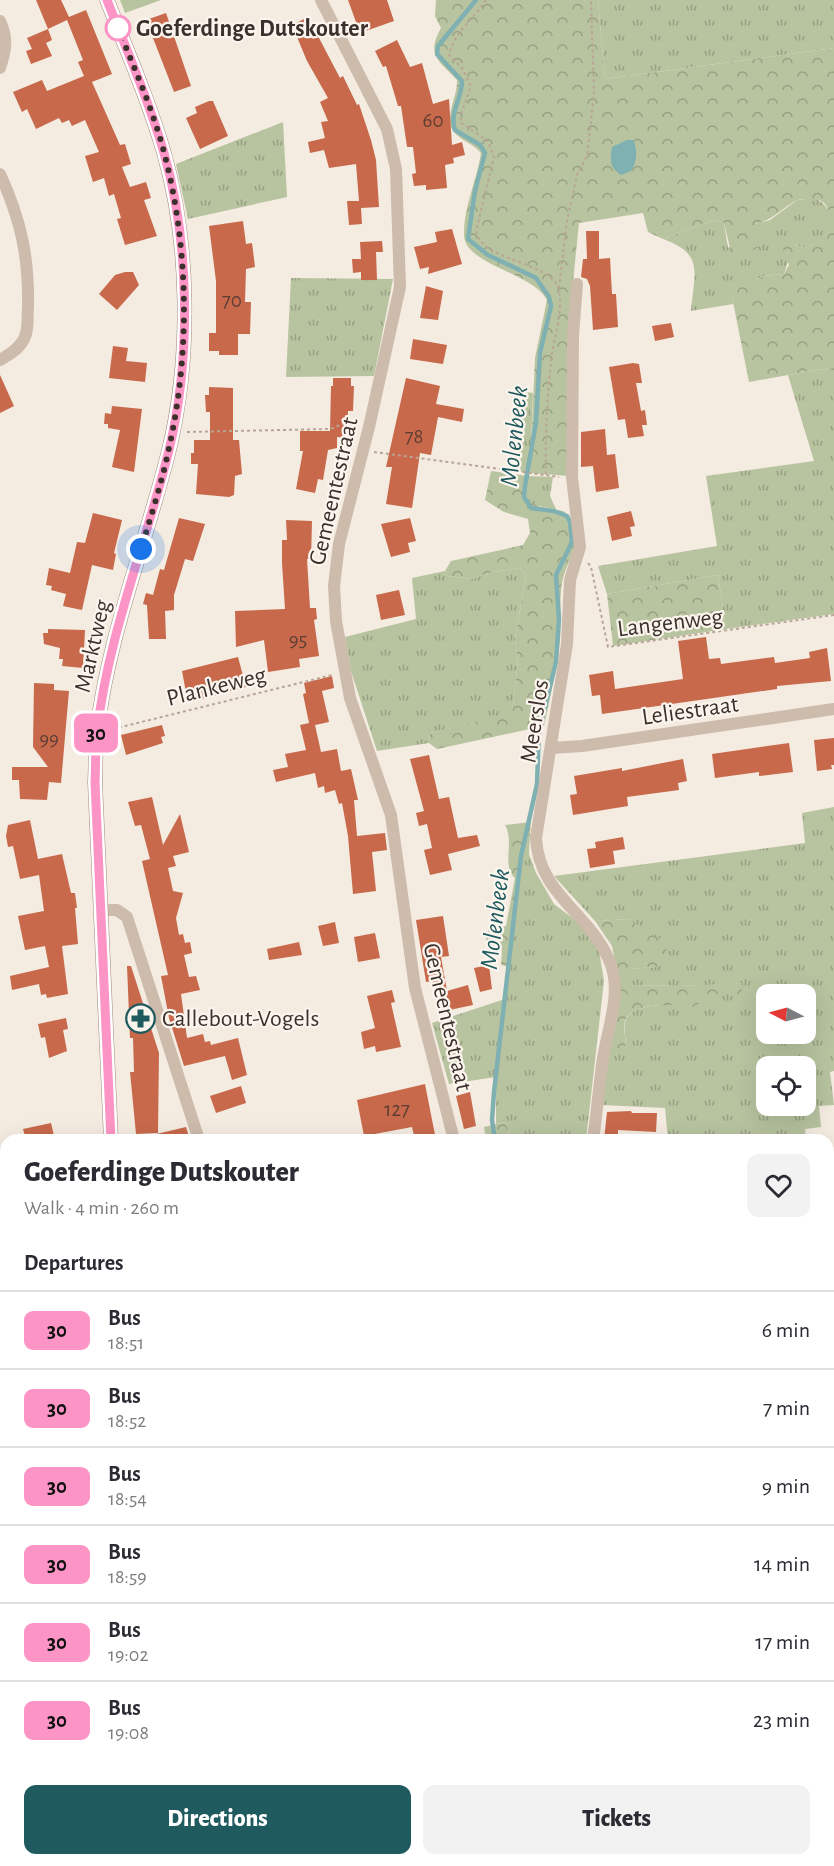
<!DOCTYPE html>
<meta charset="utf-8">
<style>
body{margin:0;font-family:"Alegreya Sans",sans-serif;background:#f2f2f3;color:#2b2b33;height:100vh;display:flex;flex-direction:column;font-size:22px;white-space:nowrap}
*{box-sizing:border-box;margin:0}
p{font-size:20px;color:#7c7c81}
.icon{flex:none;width:33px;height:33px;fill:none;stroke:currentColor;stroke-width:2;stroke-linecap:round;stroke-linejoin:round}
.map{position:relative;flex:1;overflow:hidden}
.sheet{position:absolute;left:0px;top:1134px;width:834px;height:732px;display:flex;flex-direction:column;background:#fff;border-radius:18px 18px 0 0;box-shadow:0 6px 24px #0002}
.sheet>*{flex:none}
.badge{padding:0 12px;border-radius:9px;font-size:21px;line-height:39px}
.needle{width:39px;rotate:276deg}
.tools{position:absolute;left:756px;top:984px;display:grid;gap:12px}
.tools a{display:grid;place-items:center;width:60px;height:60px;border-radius:12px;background:#fff;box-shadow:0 6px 24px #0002;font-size:30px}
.you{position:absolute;width:30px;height:30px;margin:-15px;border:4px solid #fff;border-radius:50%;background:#1a73e8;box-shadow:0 0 0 9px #1a73e833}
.map>.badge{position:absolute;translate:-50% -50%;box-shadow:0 0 0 3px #fff}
h2{padding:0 24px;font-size:22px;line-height:54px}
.round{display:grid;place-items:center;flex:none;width:63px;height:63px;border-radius:12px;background:#f2f2f3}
.headline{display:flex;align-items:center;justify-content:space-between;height:102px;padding:0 24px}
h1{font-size:28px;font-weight:800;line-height:45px}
.button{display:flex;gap:12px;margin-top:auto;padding:12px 24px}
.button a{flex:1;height:69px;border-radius:12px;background:#1f5a5e;color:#fff;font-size:24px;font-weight:800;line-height:69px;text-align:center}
.button a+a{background:#f2f2f3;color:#2b2b33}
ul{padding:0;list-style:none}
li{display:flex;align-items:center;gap:18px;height:78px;padding:0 24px;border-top:2px solid #e1e1e2}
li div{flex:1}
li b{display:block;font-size:22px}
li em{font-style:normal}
li .badge{min-width:66px;font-weight:700;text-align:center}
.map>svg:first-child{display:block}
</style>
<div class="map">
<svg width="834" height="1866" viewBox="0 0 834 1866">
<defs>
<pattern id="grass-tufts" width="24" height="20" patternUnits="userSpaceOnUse" patternTransform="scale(1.5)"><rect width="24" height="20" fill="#b8c4a0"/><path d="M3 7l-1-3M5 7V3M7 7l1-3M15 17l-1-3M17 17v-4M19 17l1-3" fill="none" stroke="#97a083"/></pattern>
<pattern id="forest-crowns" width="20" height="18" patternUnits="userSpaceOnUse" patternTransform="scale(1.5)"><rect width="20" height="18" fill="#b8c4a0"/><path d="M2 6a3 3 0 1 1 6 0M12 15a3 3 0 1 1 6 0" fill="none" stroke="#97a083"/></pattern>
</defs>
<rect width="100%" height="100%" fill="#f4ebe1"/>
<g fill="url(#grass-tufts)" fill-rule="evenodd">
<polygon points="120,0 161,0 125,13"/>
<polygon points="598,0 834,0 834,48 605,79"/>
<polygon points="283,122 287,197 188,219 176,164"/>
<path d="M815 198C834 209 833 220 825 240L805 248 794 244 784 274 763 276 732 292 733 304 691 311C694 273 705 254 663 239L714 220 724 223 728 248 755 224 770 220 797 200Z"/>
<polygon points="291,278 393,279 374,376 286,377"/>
<polygon points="821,369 834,370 834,614 726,629 718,575 607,594 598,566 717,546 706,476 814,461 788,375"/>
<polygon points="525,392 533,393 530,473 515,471"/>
<polygon points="528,476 553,477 550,496 556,509 532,505 526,499"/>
<polygon points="520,568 526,575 515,639 518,661 512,714 430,733 429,743 377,751 351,671 345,637 416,619 412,578 445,571 447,576 471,579 492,572"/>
<path d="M834 807V1071L830 1072 834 1105 819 1106 821 1127 805 1129 806 1140H668L665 1108 602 1105 609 1047 626 1048C626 1041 624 1032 625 1024 628 999 680 1006 699 1006L697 994H742V984L680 986 629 985 630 969 656 967 629 919 595 921 554 876 805 843 802 813ZM766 994H806V1034H766ZM766 1066H806V1106H766Z"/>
<polygon points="525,833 530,834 529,854 536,873 554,904 579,923 598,944 604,981 586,1140 511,1140 506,1122 496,1124 496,1077 449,1084 432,1023 505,999"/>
<polygon points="828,1370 834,1379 834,1626 828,1615"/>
<polygon points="828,1662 834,1663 834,1866 646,1866 645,1860 828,1860"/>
<polygon points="6,1725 6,1860 143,1860 127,1866 0,1866 0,1728"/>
</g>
<g fill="url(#forest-crowns)">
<path d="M436 0H598L605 79 834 48V370L821 369 749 382 731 292 763 276 784 274 789 265 782 246 794 244 805 248 825 239C832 223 834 197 809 199 804 199 799 199 795 201 780 210 773 220 755 224L762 245 747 254 731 252 724 223 714 220 663 239 648 232 643 213 579 223 572 292 570 476 530 473 535 358 547 300C533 273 466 265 464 236 463 208 477 180 481 153 474 144 461 141 454 132 443 119 458 96 457 80 438 60 426 55 441 28L435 16Z"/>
<path d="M491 471 528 476 526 499 539 507 563 511C571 517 576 525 576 534 576 553 565 566 562 583 559 601 561 621 560 639 557 668 550 698 544 726L437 749 429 743 430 733 512 713 518 661 515 639 526 575 520 568 492 572 471 579 447 576 445 571 451 561 523 545 530 533 528 519 504 512 485 500Z"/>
<polygon points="718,575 726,629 613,646 607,594"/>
<path d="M531 822 530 834H525L509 967 501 965 502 950 488 944 485 936 489 930 506 926 515 878C501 866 515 841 505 825Z"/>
<path d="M629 919 661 940 670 956 656 967 631 969 630 985 680 986 742 983V994H698L699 1007C681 1006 633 999 625 1021 623 1028 626 1040 626 1049L609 1047 616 967 612 946 595 921Z"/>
<polygon points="506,1122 511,1140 486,1140 484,1127"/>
<polygon points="828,1615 834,1626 834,1663 828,1662"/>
</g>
<polygon fill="#b8c4a0" points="828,1681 834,1692 834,1812 828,1815"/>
<path fill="#7fb0b2" d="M627 140H633C638 149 637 163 631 171L621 175C609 167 610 160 612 147Z"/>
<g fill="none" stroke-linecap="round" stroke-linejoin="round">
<g stroke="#7fb0b2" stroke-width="4.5">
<path d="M476 0 438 46 437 54 462 81C462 99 449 112 455 130L480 145 485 153 475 191 468 239 488 255 536 278 549 297 551 306 540 353 536 422 525 486 524 497 531 508 554 511 567 516 570 522 572 542 556 575 559 619 556 662 539 731 537 784 521 856 494 1092 492 1120 495 1140"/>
<polyline points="739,1860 741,1866"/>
</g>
</g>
<g fill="#c8694b">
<polygon points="36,0 61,0 69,17 86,10 112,74 92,82 120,145 125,144 131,164 122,167 130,187 146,182 151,198 144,200 157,236 125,245 117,219 121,218 114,194 109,196 104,178 93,182 85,156 99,152 85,120 72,126 69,120 62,123 59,118 36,129 27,109 22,112 13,92 42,80 47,91 84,76 78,62 83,60 67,20 48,29"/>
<polygon points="348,0 387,0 394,21 360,33"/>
<polygon points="166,13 191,86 174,92 146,20"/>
<polygon points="308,17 340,78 343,76 357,105 359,104 371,140 376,160 379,207 361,208 362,224 349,225 347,201 359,201 356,164 329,168 324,150 310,153 308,142 325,138 321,122 328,121 320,102 328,98 307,61 292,25"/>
<polygon points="48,29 52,40 46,43 52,56 31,64 26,51 32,49 27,38"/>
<polygon points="397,40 410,67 422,63 433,104 449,99 452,145 462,142 465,155 453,158 454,163 445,165 447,188 426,190 426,185 414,186 412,174 416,173 413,147 407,147 401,106 398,106 386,66 383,67 375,51"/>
<polygon points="209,101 213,101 228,136 200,149 186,118 197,113 195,107"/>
<polygon points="243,221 246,244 252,243 255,267 246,269 245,302 251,302 250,334 238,334 238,355 219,355 219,351 209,351 209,333 216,333 216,281 209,226"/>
<polygon points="452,229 462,264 428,274 429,267 420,269 414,247 437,242 435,232"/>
<polygon points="586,231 599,231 599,259 610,258 612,294 616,294 618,327 593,330 590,286 587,279 581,277 583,259 587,259"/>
<polygon points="382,241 383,252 376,252 377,280 361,280 361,272 353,273 352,259 361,259 360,242"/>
<polygon points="125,272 133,272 139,285 117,310 99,294 115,275"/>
<polygon points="426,286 443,291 438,320 420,318"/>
<polygon points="671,323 674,337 655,341 652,326"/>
<polygon points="413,339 447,345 443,364 410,359"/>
<polygon points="113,346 128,348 126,361 147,363 145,382 109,378"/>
<polygon points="633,363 639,364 642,383 636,383 641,411 645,410 647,425 642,425 644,436 628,438 625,419 618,420 609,367"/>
<polygon points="0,375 14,406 0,413"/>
<polygon points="333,378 351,378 351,386 354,386 353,411 348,411 347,438 337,437 337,448 328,450 323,480 318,479 315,493 296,489 303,451 300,451 300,431 330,431 331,386 333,386"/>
<polygon points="406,378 440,386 436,404 464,409 462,422 438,417 431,455 420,453 412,508 386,504 392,467 386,467"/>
<polygon points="209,387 233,388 233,440 239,440 242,474 235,476 234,495 229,497 196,494 198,464 191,464 191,453 194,453 194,440 210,440 210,412 206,412 205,395 209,395"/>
<polygon points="112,406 142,409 134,472 112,467 120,430 108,428 108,424 104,424 105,413 111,414"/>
<polygon points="605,429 607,455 615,454 619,488 596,492 593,466 581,467 581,432"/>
<polygon points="631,511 635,526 630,527 632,536 612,541 607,517"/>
<polygon points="93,513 122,520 114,553 116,554 113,570 92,565 82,610 63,606 66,594 51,590 52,586 46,585 49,568 70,573 77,542 85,543"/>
<polygon points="179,518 205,524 193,561 185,559 174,595 174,610 165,611 166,639 149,639 147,605 143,604 146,593 153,595 160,569 164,570"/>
<polygon points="410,518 416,541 408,543 410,552 391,557 381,524"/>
<polygon points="286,520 312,521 311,559 307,559 310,608 316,608 317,619 314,620 319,656 299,659 300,667 268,672 264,640 236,647 235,611 285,609 282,563 282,540 287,540"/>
<polygon points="399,590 405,615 381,620 376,595"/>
<polygon points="48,629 85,630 83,668 62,666 63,659 59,659 60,648 44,644 43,633 48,633"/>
<polygon points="706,637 709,659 720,658 721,664 774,657 775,663 810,658 809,652 827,648 831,681 777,686 777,689 602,714 600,695 592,696 589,675 613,671 615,689 683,679 678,641"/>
<polygon points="238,657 246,687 188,703 182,671"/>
<polygon points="332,676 334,688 322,691 329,722 315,725 321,752 337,749 341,771 351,769 358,800 354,800 357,836 385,833 387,850 372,852 376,891 353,894 348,836 342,803 339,804 335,790 325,793 324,786 318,788 315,773 276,782 273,770 288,767 285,754 306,750 300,725 309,723 303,694 306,693 304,683"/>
<polygon points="34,683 54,684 54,690 69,691 61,783 49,782 47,800 20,799 19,780 12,780 12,767 48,767 33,747"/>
<polygon points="162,725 165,736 161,737 163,743 126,755 121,735"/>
<polygon points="834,738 834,765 831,765 832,769 817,771 814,740"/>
<polygon points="789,743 793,772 759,776 759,772 715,778 712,754"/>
<polygon points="429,755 439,799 449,797 458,838 477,835 480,846 448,854 452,870 430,875 424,850 432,848 427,824 419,826 416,813 424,811 410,759"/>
<polygon points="683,759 687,781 678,783 679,790 627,797 628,806 573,815 570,795 577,794 574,776 622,768 622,771"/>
<polygon points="152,797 163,845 180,814 189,852 173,856 176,866 168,868 173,891 183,893 176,918 179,935 183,934 185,943 190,942 192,953 184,955 189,977 196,976 200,990 181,994 187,1038 203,1034 205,1042 210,1041 211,1045 238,1038 247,1075 232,1080 225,1056 184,1066 169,1018 161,976 168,975 142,861 150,859 141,825 135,826 128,802"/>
<polygon points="30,820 38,859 62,854 71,893 75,893 77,908 75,908 78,944 62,946 68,994 47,998 46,994 41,995 39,984 12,990 10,976 49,967 45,946 25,950 18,916 44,911 39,875 20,879 13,846 8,847 6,836 8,825"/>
<polygon points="623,837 625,849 613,851 615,864 590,868 587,849 596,848 595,842"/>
<polygon points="443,916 449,956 441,957 447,991 468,985 473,1005 440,1012 432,981 426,982 416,920"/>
<polygon points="335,922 339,943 323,946 318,926"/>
<polygon points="375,933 380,958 358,962 354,937"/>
<polygon points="299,942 302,955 269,960 267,949"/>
<polygon points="489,965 492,989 480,992 474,968"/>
<polygon points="127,966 131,966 159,1053 158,1133 136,1134 130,1072 134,1072 133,1038 130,1038"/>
<polygon points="392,990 395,1002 391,1003 401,1047 376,1052 375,1046 364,1049 361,1032 375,1028 367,996"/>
<polygon points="66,1018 68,1029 63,1030 67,1051 49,1058 45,1037 41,1038 38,1024"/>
<polygon points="425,1084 436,1140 415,1140 412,1127 364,1136 357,1100"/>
<polygon points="241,1086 246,1103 216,1113 210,1096"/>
<polygon points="470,1092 476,1126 464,1129 456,1096"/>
<polygon points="631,1111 632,1113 657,1113 656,1132 618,1130 618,1140 604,1140 607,1112"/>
<polygon points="51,1123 55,1140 26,1140 23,1129"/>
<polygon points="186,1127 190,1140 148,1140 148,1136"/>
</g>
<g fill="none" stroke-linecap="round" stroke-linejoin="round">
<g stroke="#b9a596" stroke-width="2" stroke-dasharray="3 3" stroke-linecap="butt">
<path d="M486 0C474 19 454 32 449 55L462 68 471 86 461 115V123L488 141 494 157 476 231C482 259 535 260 554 281 559 286 560 295 560 302 560 323 553 342 551 361 547 399 545 438 546 476"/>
<polyline points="559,288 567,221 577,175 587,156 594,93 591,0"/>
<polyline points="187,432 330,429 343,424 357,425"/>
<polyline points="374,452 559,477"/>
<polyline points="588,563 591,567 608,647 834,615"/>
<polyline points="113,729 332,675"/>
<polyline points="756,1860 759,1866"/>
</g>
<g stroke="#cdbbac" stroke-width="12">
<polyline points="321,0 387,129 396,169 400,287 369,427 339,544 334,586 336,621 350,698 391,815 415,988 454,1140"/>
<path d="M0 21C8 38 6 50 0 68"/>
<path d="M0 174C21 220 29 257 28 307 27 318 29 330 24 339 19 349 9 355 0 360"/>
<path d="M577 284 573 335 572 477 580 547 570 580 567 644 536 838C539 895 588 911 609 960 623 990 608 1027 603 1058 599 1085 597 1113 593 1140"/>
<polyline points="551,748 582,746 834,709"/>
<polyline points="101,910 117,910 127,917 199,1140"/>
<polyline points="828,1242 834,1241"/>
<polyline points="0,1421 6,1420"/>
<polyline points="287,1866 299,1860"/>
<polyline points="482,1866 483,1860"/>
</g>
<g stroke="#a18a7d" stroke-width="15">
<path d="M107 0C127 51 149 101 164 153 190 244 191 359 169 450 146 544 108 635 97 732 95 748 96 765 95 782L111 1140"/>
<polyline points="260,1860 263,1866"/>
</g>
</g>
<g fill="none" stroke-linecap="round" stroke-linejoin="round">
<defs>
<path id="line" d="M107 0C127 51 149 101 164 153 190 243 191 360 169 450 146 544 108 635 97 732 95 748 96 765 95 782L111 1140"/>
</defs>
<use href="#line" stroke="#fff" stroke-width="14"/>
<use href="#line" stroke="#fc95c5" stroke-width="9"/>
<path stroke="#3b302b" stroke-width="6" stroke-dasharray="0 10.8" d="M118 28C135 70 154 112 165 156 189 250 190 354 169 448 162 482 151 516 141 549"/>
</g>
<defs>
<symbol id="pharmacy-ring" viewBox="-11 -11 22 22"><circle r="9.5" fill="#fbf5ee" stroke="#1f5a5e" stroke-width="1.5"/><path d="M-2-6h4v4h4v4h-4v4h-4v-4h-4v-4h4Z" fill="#1f5a5e"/></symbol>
</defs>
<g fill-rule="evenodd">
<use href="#pharmacy-ring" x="124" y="1002" width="33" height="33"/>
</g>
<circle fill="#fff" stroke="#fc95c5" stroke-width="3" cx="118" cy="28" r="12"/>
<g text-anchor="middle" stroke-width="4.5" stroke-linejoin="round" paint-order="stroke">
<g font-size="21" fill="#5e3e33">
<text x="433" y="127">60</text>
<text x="232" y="307">70</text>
<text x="414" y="443">78</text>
<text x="298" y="646">95</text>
<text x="49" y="745">99</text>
<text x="397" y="1116">127</text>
</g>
<g font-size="24" font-weight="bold" fill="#3b302b" stroke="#fbf5ee" text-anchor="start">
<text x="136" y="36">Goeferdinge Dutskouter</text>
</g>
<g font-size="24" fill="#3b302b" stroke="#fbf5ee">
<text transform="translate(333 491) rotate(-77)" y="8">Gemeentestraat</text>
<text transform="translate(670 622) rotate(-7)" y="8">Langenweg</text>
<text transform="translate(92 646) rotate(-77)" y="8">Marktweg</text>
<text transform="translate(216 686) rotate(-14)" y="8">Plankeweg</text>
<text transform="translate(690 710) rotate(-8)" y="8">Leliestraat</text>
<text transform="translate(534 721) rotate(-81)" y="8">Meerslos</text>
<text transform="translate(448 1017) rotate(77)" y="8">Gemeentestraat</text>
</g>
<g font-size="24" fill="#3b302b" stroke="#fbf5ee" text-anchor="start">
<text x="162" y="1026">Callebout-Vogels</text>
</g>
<g font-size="26" font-style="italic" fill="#1f5a5e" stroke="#fbf5ee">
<text transform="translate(513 436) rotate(-84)" y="9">Molenbeek</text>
<text transform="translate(494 919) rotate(-83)" y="9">Molenbeek</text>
</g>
</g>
</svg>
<div class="tools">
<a><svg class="needle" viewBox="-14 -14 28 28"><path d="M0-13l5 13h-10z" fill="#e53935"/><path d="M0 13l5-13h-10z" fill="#7c7c81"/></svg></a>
<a><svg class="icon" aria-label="locate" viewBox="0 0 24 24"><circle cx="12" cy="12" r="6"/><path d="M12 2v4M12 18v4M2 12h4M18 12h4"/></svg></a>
</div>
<div class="you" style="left:141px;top:549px"></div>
<b class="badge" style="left:96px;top:733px;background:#fc95c5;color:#111">30</b>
<section class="sheet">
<div class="headline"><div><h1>Goeferdinge Dutskouter</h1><p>Walk · 4 min · 260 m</p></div><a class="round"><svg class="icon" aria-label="heart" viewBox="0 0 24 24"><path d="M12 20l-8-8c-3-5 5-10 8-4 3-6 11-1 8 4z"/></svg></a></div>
<h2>Departures</h2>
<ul>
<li><span class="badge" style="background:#fc95c5;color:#111">30</span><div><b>Bus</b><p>18:51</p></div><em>6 min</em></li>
<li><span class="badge" style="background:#fc95c5;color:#111">30</span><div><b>Bus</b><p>18:52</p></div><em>7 min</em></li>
<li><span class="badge" style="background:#fc95c5;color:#111">30</span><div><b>Bus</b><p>18:54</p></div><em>9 min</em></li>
<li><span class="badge" style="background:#fc95c5;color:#111">30</span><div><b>Bus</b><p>18:59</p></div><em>14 min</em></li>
<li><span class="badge" style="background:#fc95c5;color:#111">30</span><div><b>Bus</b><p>19:02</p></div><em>17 min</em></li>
<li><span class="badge" style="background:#fc95c5;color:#111">30</span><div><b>Bus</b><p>19:08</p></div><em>23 min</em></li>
</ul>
<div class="button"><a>Directions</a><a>Tickets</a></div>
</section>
</div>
